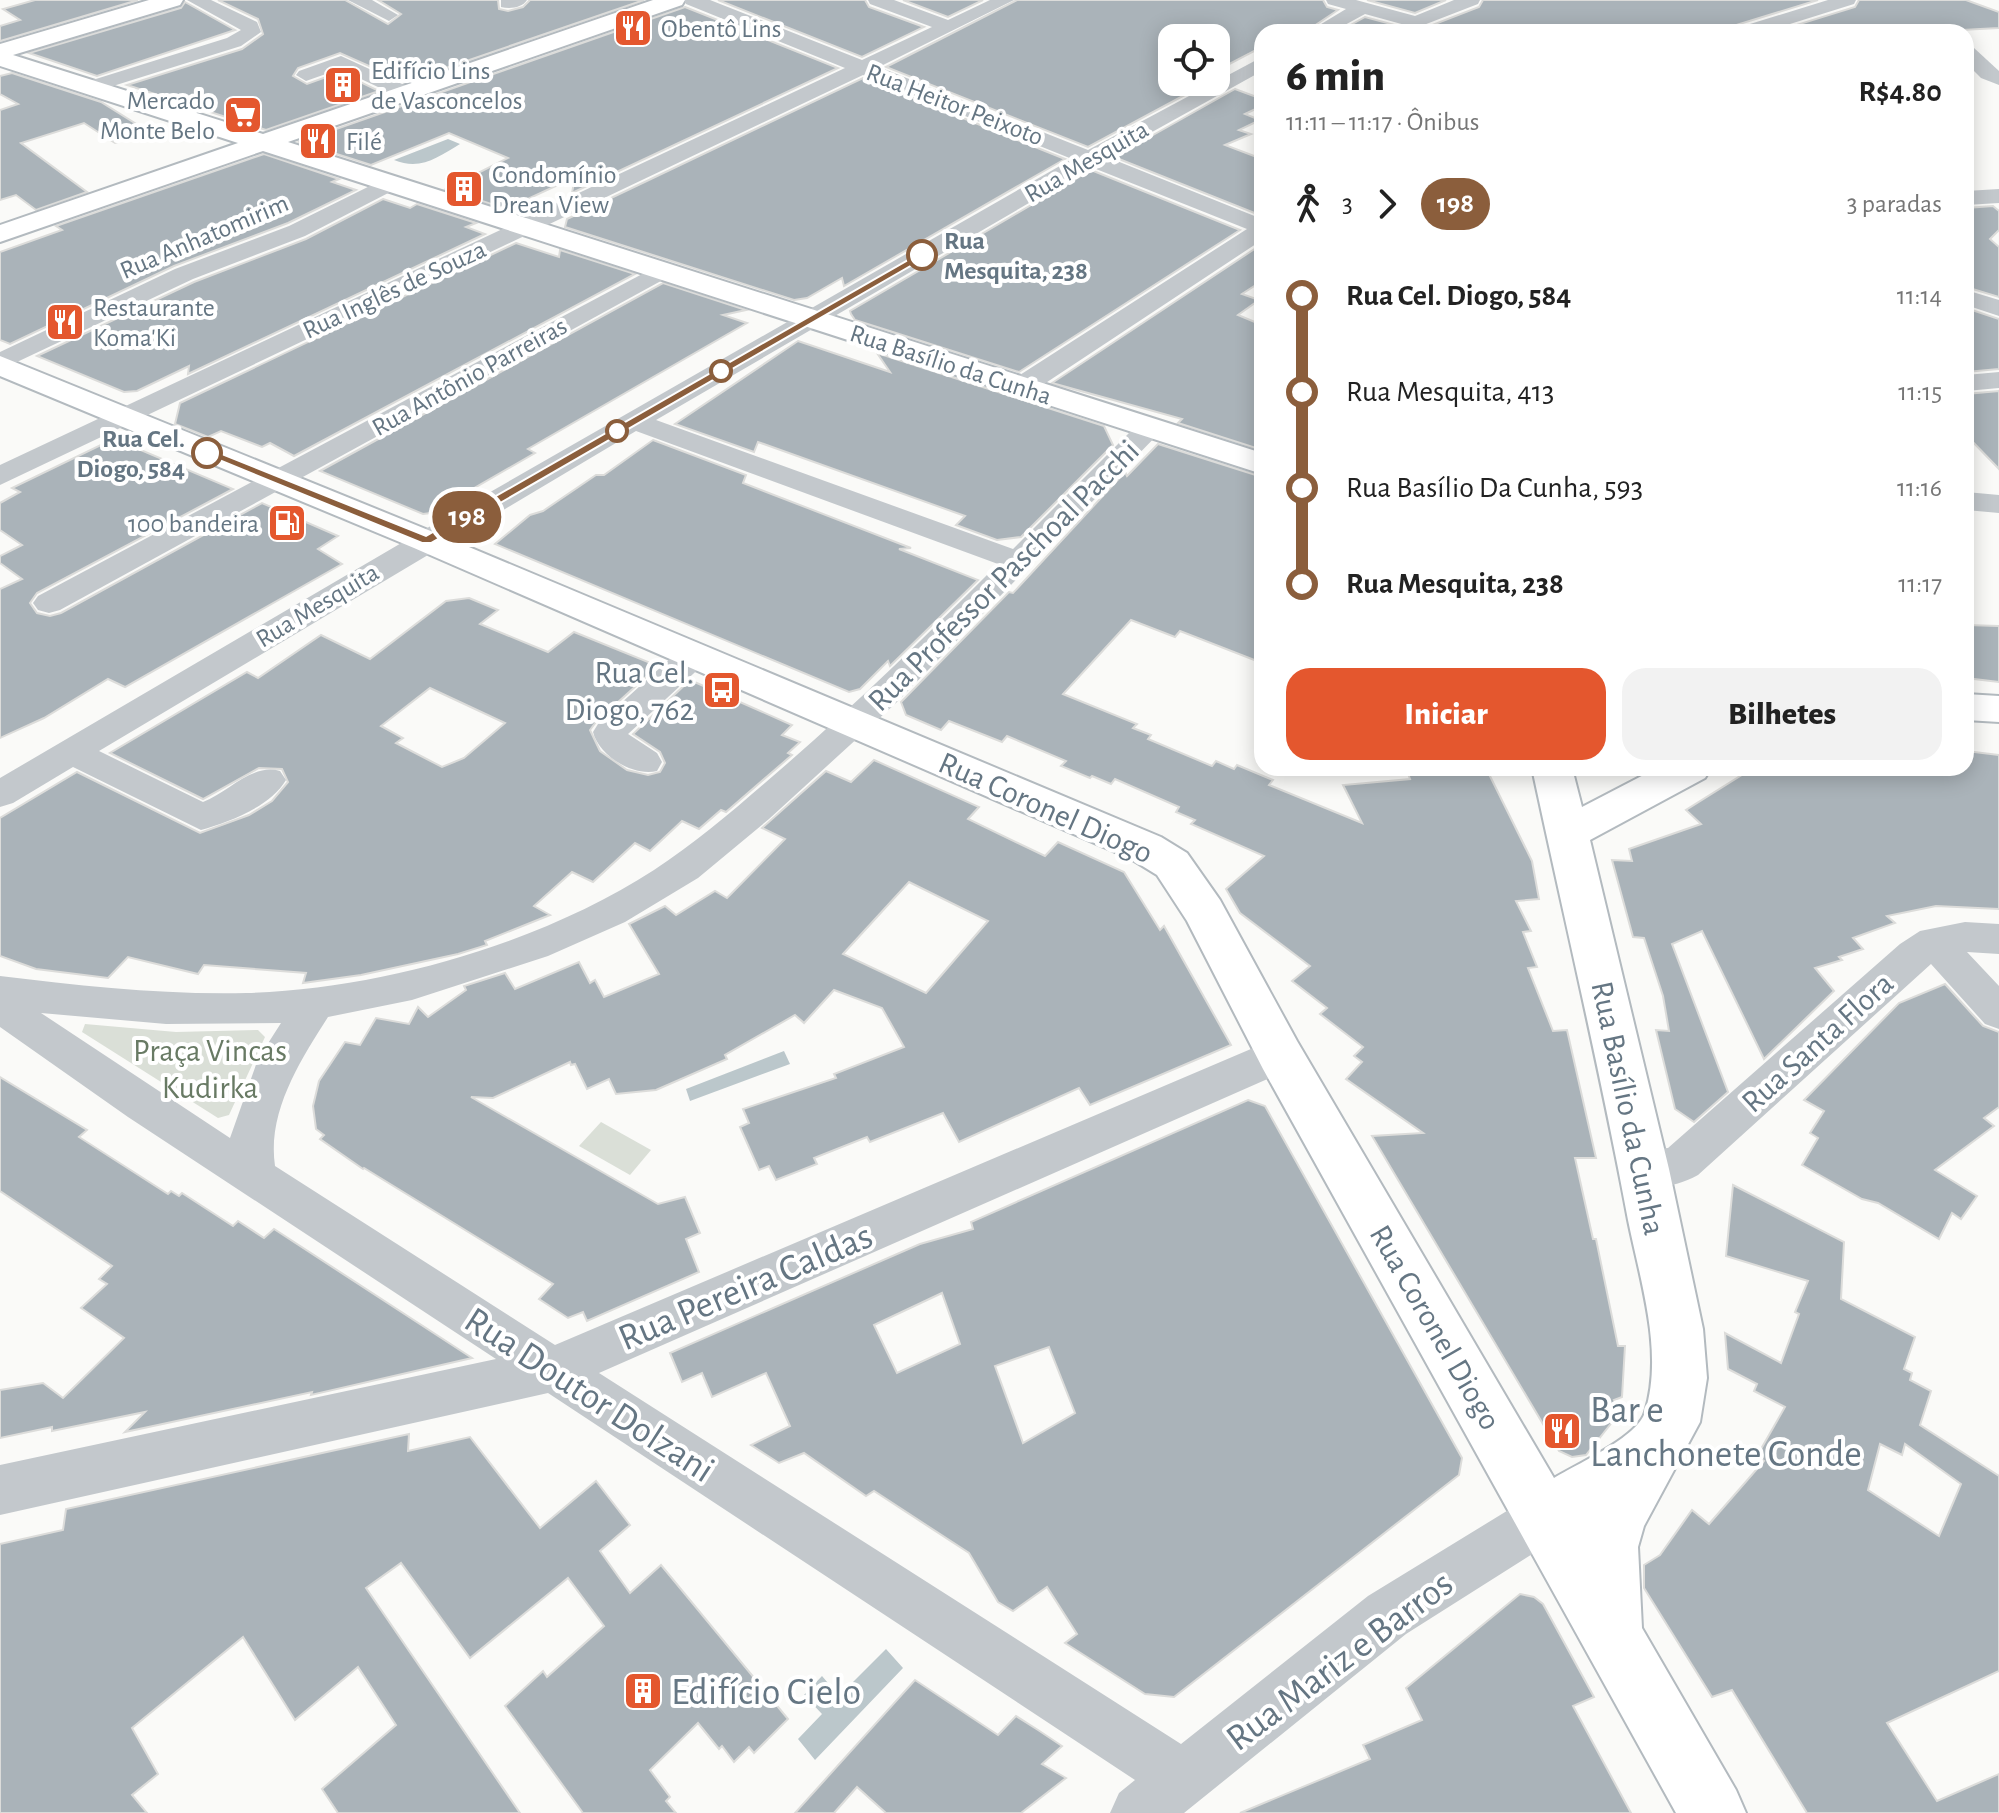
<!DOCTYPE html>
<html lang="pt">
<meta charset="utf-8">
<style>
body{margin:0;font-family:"Alegreya Sans",sans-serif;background:#f2f2f2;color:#222;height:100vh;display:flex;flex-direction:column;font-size:30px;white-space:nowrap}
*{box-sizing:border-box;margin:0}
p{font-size:26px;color:#767676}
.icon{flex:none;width:44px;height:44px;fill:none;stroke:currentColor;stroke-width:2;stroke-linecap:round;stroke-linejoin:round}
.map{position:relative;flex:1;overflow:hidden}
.sheet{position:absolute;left:1254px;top:24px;width:720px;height:752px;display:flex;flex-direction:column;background:#fff;border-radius:24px;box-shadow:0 4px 20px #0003}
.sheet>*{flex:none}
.badge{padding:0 16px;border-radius:26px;font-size:28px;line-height:52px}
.fabs{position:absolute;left:1158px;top:24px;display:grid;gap:16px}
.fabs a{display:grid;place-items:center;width:72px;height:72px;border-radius:16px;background:#fff;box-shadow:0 4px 20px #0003;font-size:40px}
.map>.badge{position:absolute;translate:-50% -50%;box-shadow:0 0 0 4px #fff}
.legs{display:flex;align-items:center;gap:12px;height:88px;padding:0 32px;font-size:26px}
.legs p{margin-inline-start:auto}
.head{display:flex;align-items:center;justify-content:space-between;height:136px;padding:0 32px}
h1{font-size:44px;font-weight:800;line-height:60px}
.action{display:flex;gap:16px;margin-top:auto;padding:16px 32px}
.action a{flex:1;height:92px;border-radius:24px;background:#e4572e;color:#fff;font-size:32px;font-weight:800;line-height:92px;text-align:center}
.action a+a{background:#f2f2f2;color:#222}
ul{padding:0 32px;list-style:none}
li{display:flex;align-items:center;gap:28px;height:96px;font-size:30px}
li i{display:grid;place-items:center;width:12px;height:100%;margin:0 10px;background:currentColor}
li i::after{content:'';width:20px;height:20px;margin:-10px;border:6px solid;border-radius:50%;background:#fff}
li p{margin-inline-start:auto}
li:first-child i{background:linear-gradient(#0000 50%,currentColor 0)}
li:last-child i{background:linear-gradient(currentColor 50%,#0000 0)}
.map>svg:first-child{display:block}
</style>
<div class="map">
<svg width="1999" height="1813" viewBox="0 0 1999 1813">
<rect width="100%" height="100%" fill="#fafaf8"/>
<g fill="#dadfd7">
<polygon points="85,1024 176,1032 258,1030 265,1037 229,1115 218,1118 82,1032"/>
<polygon points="601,1122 651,1150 630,1175 579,1146"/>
</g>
<g fill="#bbc7cb">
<path d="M448 139 460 144C438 157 421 171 394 160Z"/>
<polygon points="784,1051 790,1064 690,1101 686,1089"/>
<polygon points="886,1649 903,1668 815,1760 798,1739 822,1714 804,1695 822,1676 839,1696"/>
</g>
<g fill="#aab3b9" stroke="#dcdcda" stroke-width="2" fill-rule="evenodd">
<polygon points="35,0 138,0 0,41 0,26 20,20 3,9"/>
<polygon points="218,0 345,0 388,24 401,14 378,0 498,0 499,9 508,11 523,7 530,0 644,0 405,82 340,53 298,68 293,76 307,84 340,72 379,91 266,130 127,85 242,49 263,34 258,19"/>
<polygon points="718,0 865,0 869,7 924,27 862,57"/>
<polygon points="903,0 983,0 948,17"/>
<polygon points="1017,0 1323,0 1327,7 1338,10 1305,32 1262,32 1262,47 1216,71 1216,38 1172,38 1172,82 1209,82 1088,147 886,67"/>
<polygon points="1367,0 1446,0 1415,13"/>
<polygon points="1483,0 1818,0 1736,25 1731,32 1338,32 1365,17 1417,31 1479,7"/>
<polygon points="1859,0 1966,0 1999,12 1999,28 1960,30 1963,32 1774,32 1855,7"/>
<polygon points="185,2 235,30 97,76 29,53 181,8"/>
<polygon points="685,7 838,68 572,193 575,177 506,209 446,189 508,158 449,133 371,165 299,142"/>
<polygon points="12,73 101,102 149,132 115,143 84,123 21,143 87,192 36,210 16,195 0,200 0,110 18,104 0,94 0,76"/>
<polygon points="863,78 1065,159 844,286 842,278 807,298 794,300 565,227 567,219"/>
<polygon points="1235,89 1262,99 1262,106 1245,114 1260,120 1239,130 1251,134 1225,145 1262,159 1262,216 1114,157"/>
<polygon points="264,154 339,179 332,182 356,190 288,223 174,266 10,344 0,340 0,252 62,230 56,226"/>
<polygon points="1091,170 1240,230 1019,372 855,320 851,314 850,311"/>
<polygon points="383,199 410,208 417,204 476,223 466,227 485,234 188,374 189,366 137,391 124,392 37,356 194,282 306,239"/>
<polygon points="1993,206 1999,211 1999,230 1990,239 1999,247 1999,297 1966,287 1966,208"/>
<polygon points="516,243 559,257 560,250 635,274 294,456 270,443 262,447 221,431 208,437 175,424 180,403"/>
<polygon points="1262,244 1262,281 1242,294 1259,300 1238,315 1262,325 1262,450 1178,423 1182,419 1052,383"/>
<polygon points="663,283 746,310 723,315 747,323 528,449 535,453 431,513 423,514 320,471"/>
<polygon points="1966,308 1999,319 1999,369 1966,372"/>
<polygon points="798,341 890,372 877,353 1104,426 1113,445 1021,537 997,540 956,525 965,516 758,442 754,452 675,424"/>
<polygon points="1999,391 1999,469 1966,435 1966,394"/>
<polygon points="653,440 746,475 743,483 911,548 899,549 978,580 890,666 888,661 860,689 849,692 495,544 530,515 543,511 596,475 604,475"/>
<polygon points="107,442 122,442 233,489 37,593 30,603 37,613 50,616 61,613 262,503 338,536 318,549 342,564 125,687 108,679 44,718 0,738 0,589 22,579 0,563 0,556 22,545 0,530 0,503 20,492 12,488"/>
<polygon points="1158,444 1262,477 1262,663 1180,631 1175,637 1131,620 1063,694 1137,724 1133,728 1151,735 1148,739 1212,766 1216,761 1234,769 1237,765 1273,780 1269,785 1362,823 1343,785 1410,779 1406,768 1486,768 1532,861 1539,899 1516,901 1531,931 1523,932 1537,967 1528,968 1553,1031 1567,1030 1596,1158 1575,1158 1593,1239 1596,1239 1618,1346 1625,1346 1622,1397 1614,1400 1621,1411 1586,1455 1572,1457 1559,1451 1372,1136 1423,1133 1346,1079 1362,1062 1354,1056 1363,1047 1320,1014 1327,1008 1292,981 1310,966 1240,913 1226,889 1264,856 1191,824 1195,820 1176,812 1179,807 1115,779 1111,784 1092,776 1090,778 1061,766 1066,761 1007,736 1002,742 949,721 941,730 906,715 901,702 1009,592 1013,593 1125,472 1127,476"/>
<path d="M469 598 498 610 480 624 548 652 574 632 658 666 596 722 590 730 600 751 627 770 648 775 660 772 665 763 660 752 633 734 690 680 792 725 782 735 800 742 788 753 792 755 726 812 721 810 699 829 682 821 650 851 635 843 593 882 572 872 534 906 550 915 485 941 487 945 458 954 361 975 303 983 306 973 204 965 198 974 128 957 108 978 36 969 0 956V818L77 772 200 833 249 815 272 801 288 782 282 769 259 768 203 799 110 753 247 672 258 678 321 635 370 659 446 601ZM430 688 505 723 464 758 442 767 396 743 403 738 381 726Z"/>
<polygon points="1966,625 1999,626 1999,682 1966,678"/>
<polygon points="1966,751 1999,755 1999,909 1936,906 1887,916 1895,923 1853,938 1863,949 1839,957 1842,960 1815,968 1834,991 1764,1059 1702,931 1672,944 1728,1092 1694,1122 1675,1109 1656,1030 1669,1031 1663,996 1644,938 1633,937 1612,860 1632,861 1629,849 1701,824 1686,810 1753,768 1966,768"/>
<path d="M874 760 979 807 968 819 1045 856 1058 842 1124 872 1160 930 1164 926 1231 1045 1090 1105 1079 1088 959 1142 943 1113 870 1142 867 1137 814 1158 817 1164 776 1180 769 1166 759 1170 740 1127 749 1123 743 1109 836 1078 834 1074 904 1047 882 1008 834 990 804 1023 795 1015 725 1055 727 1059 656 1090 616 1094 609 1079 587 1089 575 1064 571 1065 570 1062 493 1098 471 1097 658 1204 685 1197 700 1233 686 1239 699 1272 587 1321 583 1312 568 1318 539 1299 553 1284 364 1168 363 1169 320 1139 324 1135 316 1129 313 1106 319 1081 345 1042 360 1045 376 1018 409 1024 418 1007 428 1017 466 990 464 986 505 973 515 989 579 962 590 983 595 980 604 997 659 974 629 924 665 906 676 915 715 891 727 898 785 839 762 828 826 771 851 782ZM909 882 988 921 926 993 843 954Z"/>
<polygon points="1945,984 1983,1026 1999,1032 1999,1107 1984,1118 1994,1126 1935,1170 1977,1196 1961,1219 1952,1213 1939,1239 1878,1203 1862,1199 1802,1165 1818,1138 1810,1133 1824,1111 1804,1100 1899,1003"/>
<polygon points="0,1077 87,1130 79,1137 168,1194 171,1191 179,1196 182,1193 233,1226 238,1221 264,1238 274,1229 472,1358 311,1395 312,1392 125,1432 145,1412 52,1431 52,1427 0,1438 0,1390 43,1383 63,1398 124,1338 81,1308 107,1284 99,1279 112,1266 0,1191"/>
<path d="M1248 1100 1265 1106 1462 1458 1459 1475 1174 1697 1145 1694 1065 1643 1077 1634 1047 1587 1013 1611 998 1602 969 1553 874 1491 866 1496 804 1453 779 1463 751 1445 790 1426 766 1373 712 1397 702 1373 682 1382 670 1353 920 1244 973 1229 971 1222ZM942 1293 960 1344 897 1373 874 1325ZM1049 1347 1075 1413 1023 1443 995 1366Z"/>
<path d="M1733 1185 1844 1242 1841 1299 1915 1337 1904 1369 1912 1373 1910 1380 1931 1391 1920 1425 1999 1476V1671L1887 1723 1937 1801 1999 1774V1813H1807L1732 1690 1712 1697 1644 1588V1565L1660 1555 1692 1510 1709 1524 1764 1461 1757 1456 1785 1407 1754 1391 1757 1384 1728 1369 1725 1333 1781 1363 1799 1314 1795 1312 1808 1281 1726 1256ZM1880 1444 1902 1455 1905 1444 1961 1484 1939 1536 1868 1490Z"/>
<polygon points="409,1434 408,1451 470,1437 540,1528 596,1481 630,1525 600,1551 630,1593 661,1565 788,1719 754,1753 749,1747 734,1762 722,1746 719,1749 698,1723 650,1770 670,1797 666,1801 676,1813 583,1813 505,1706 543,1671 547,1677 604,1626 568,1578 470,1658 401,1563 366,1588 520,1813 338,1813 322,1789 396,1725 358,1667 295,1720 243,1637 132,1728 158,1774 132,1795 147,1813 0,1813 0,1544 63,1530 66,1509"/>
<polygon points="1520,1594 1534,1597 1543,1604 1594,1697 1573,1706 1631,1813 1240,1813 1370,1759 1363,1745 1422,1720 1406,1688"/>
<polygon points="915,1680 998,1735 1016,1716 1038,1730 1062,1746 1042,1764 1066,1778 1021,1813 886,1813 857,1787 834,1813 795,1813"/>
</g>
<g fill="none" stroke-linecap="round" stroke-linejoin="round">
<defs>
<g id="secondary">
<polygon points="149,0 183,0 180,5 13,55 263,134 653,0 685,0 682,5 288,142 1262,453 1262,474 263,151 0,242 0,225 238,143 0,66 0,44"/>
<path d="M0 356 438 534 1161 837 1187 853 1220 900 1297 1041 1554 1478C1577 1464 1638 1437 1645 1412 1664 1352 1640 1280 1628 1220 1600 1069 1564 918 1532 768H1572L1582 807 1657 768H1711L1705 778 1590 840 1669 1169 1703 1329 1707 1378 1700 1422 1644 1526 1638 1547 1642 1628 1736 1790 1746 1813H1676L1263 1069 1187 921 1157 875 1131 859 414 548 0 376Z"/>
<polygon points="1966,694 1999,696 1999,722 1966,720"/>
</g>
</defs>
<use href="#secondary" stroke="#b3babf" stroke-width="4"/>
<g fill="#c3c8cc" fill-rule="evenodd">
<polygon points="187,0 211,0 257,22 261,32 241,46 97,91 83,91 80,87 83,83 227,38 241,30"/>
<polygon points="348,0 372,0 398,15 389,21"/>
<path d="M501 0H527C522 8 510 9 501 7Z"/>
<path d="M684 0H710L862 60 932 27 870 4 868 0H894L948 20 990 0H1014L879 67 1088 150 1262 57V71L1107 157 1262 219V240L1032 392H1012L1009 386 1012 380 1247 229 1091 167 656 420 1013 549 1140 422 1150 420 1160 422 1164 428 896 703 769 819 698 878 625 922 548 956 412 1000 328 1017C300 1061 267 1112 275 1166L555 1345 1265 1043 1280 1038 1295 1043 1301 1055 1295 1067 599 1373 1181 1744 1368 1596 1528 1498 1546 1490 1564 1498 1572 1516 1564 1534 1406 1634 1184 1813H1110L1119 1793 1135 1780 548 1393 0 1515V1465L496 1359 128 1117 0 1027V976C82 986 164 995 247 993 383 989 541 943 654 870 697 842 735 809 773 776 851 709 925 637 998 564L636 431 99 751 203 802C229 792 252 763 280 771L286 780C270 807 229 822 201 830L73 767 13 803 0 807V778L415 535 1072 159 863 75 0 485V465L845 68 686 4ZM41 1013 166 1024 281 1023 258 1059 230 1138Z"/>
<polygon points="1326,0 1356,0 1415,16 1454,0 1480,0 1478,4 1416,28 1365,14 1332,32 1308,32 1346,9 1328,4"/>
<polygon points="1828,0 1856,0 1854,4 1764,32 1734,32 1737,28"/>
<polygon points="1966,46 1974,48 1999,71 1999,85 1981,78 1966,63"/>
<polygon points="341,56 413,89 416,93 413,97 399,97 340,69 306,81 296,75 299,71"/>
<polygon points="388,177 396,179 399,184 396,189 305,236 193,279 0,370 0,352 175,269 289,226"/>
<polygon points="1999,189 1999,203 1966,205 1966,191"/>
<polygon points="661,264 670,266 673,271 670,276 60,610 49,613 38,610 33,603 38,596"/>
<polygon points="1966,290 1999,300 1999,316 1966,305"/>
<polygon points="1999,372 1999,388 1966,391 1966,375"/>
<polygon points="1966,492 1999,495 1999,513 1966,510"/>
<path d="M694 644 706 648 710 655 706 662 628 734 657 753 662 762 657 771C634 777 599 756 593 732L598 724 682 648Z"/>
<path d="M1965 922 1999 924V954L1967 952 1999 986V1029L1985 1024 1931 964 1698 1175C1676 1187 1653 1191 1629 1182L1622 1169 1629 1156 1644 1150 1668 1148 1900 944 1920 931Z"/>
</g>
<use href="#secondary" fill="#fff" fill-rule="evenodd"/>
</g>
<polygon fill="#8b5e3c" stroke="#fff" stroke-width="2" points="922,252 926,257 431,543 422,543 202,453 212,450 426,536"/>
<defs>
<symbol id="restaurant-square" viewBox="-11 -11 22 22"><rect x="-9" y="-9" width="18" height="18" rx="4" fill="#e4572e" stroke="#fff"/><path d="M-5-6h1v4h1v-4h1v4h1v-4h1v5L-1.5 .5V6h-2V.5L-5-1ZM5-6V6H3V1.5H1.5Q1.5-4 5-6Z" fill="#fff"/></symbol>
<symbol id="building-square" viewBox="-11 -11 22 22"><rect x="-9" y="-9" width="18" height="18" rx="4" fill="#e4572e" stroke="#fff"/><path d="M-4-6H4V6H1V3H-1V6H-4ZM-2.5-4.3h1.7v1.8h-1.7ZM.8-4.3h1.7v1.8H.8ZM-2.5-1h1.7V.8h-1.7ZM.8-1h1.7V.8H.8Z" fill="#fff"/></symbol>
<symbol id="supermarket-square" viewBox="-11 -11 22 22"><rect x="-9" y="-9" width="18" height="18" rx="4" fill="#e4572e" stroke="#fff"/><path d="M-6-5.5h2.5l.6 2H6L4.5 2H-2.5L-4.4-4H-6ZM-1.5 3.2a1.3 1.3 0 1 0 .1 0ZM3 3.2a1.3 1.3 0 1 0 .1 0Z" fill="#fff"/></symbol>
<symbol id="fuel-square" viewBox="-11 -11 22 22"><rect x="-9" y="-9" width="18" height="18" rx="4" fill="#e4572e" stroke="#fff"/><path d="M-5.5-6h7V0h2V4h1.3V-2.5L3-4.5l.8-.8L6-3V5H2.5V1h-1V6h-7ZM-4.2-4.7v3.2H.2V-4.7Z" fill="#fff"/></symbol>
<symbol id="bus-square" viewBox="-11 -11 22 22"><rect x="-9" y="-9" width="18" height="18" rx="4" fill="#e4572e" stroke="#fff"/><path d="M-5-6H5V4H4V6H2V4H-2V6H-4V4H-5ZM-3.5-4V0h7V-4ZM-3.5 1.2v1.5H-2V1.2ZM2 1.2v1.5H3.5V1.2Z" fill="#fff"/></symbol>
</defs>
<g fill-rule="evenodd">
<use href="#restaurant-square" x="611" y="6" width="44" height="44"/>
<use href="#building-square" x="321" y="63" width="44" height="44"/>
<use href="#supermarket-square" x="221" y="93" width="44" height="44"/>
<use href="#restaurant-square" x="296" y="119" width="44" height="44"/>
<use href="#building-square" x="442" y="167" width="44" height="44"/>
<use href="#restaurant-square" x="43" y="300" width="44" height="44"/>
<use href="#fuel-square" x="265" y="501" width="44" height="44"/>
<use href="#bus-square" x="700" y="668" width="44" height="44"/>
<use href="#restaurant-square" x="1540" y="1409" width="44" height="44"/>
<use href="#building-square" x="621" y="1669" width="44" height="44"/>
</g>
<g fill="#fff" stroke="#8b5e3c" stroke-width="4">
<circle cx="922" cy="255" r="14"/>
<circle cx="721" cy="371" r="10"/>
<circle cx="617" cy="431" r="10"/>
<circle cx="207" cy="453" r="14"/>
</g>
<g text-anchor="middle" stroke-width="8" stroke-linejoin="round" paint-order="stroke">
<g font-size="26" fill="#657683" stroke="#fff" text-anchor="start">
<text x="661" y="37">Obentô Lins</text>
<text x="371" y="79">Edifício Lins<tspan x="371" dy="30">de Vasconcelos</tspan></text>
<text x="215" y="109" text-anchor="end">Mercado<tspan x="215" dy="30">Monte Belo</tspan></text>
<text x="346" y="150">Filé</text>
<text x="492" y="183">Condomínio<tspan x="492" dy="30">Drean View</tspan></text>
<text x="93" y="316">Restaurante<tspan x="93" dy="30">Koma'Ki</tspan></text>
<text x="259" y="532" text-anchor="end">100 bandeira</text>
</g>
<g font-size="26" fill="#657683" stroke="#fff">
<text transform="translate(955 104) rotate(21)" y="9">Rua Heitor Peixoto</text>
<text transform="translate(1086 161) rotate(-30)" y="9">Rua Mesquita</text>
<text transform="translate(204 236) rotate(-23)" y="9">Rua Anhatomirim</text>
<text transform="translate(394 289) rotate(-25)" y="9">Rua Inglês de Souza</text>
<text transform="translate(951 364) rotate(18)" y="9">Rua Basílio da Cunha</text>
<text transform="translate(469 376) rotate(-29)" y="9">Rua Antônio Parreiras</text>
<text transform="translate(317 605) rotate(-31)" y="9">Rua Mesquita</text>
</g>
<g font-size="26" font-weight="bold" fill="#657683" stroke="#fff" text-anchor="start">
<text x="944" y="249">Rua<tspan x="944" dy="30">Mesquita, 238</tspan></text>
<text x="185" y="447" text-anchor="end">Rua Cel.<tspan x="185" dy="30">Diogo, 584</tspan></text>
</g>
<g font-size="32" fill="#657683" stroke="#fff">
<text transform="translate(1003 575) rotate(-45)" y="11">Rua Professor Paschoal Pacchi</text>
<text transform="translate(1046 807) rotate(24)" y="11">Rua Coronel Diogo</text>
<text transform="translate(1817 1042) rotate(-42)" y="11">Rua Santa Flora</text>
<text transform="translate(1629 1108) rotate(78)" y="11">Rua Basílio da Cunha</text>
<text transform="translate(1436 1327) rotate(60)" y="11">Rua Coronel Diogo</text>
</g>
<g font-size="32" fill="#657683" stroke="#fff" text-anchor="end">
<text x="694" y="683">Rua Cel.<tspan x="694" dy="37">Diogo, 762</tspan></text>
</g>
<g font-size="32" fill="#687a64" stroke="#fff">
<text x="210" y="1061">Praça Vincas<tspan x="210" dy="37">Kudirka</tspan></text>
</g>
<g font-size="38" fill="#657683" stroke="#fff">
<text transform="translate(745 1286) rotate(-23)" y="13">Rua Pereira Caldas</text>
<text transform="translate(590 1394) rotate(33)" y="13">Rua Doutor Dolzani</text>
<text transform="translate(1339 1660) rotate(-37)" y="13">Rua Mariz e Barros</text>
</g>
<g font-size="38" fill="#657683" stroke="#fff" text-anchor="start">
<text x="1590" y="1422">Bar e<tspan x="1590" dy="44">Lanchonete Conde</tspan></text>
<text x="671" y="1704">Edifício Cielo</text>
</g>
</g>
</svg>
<div class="fabs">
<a><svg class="icon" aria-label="locate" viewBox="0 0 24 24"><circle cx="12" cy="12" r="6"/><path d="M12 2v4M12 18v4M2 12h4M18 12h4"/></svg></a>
</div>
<b class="badge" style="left:467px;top:517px;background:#8b5e3c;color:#fff">198</b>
<section class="sheet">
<div class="head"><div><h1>6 min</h1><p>11:11 – 11:17 · Ônibus</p></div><b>R$4.80</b></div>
<div class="legs"><svg class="icon" aria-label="walk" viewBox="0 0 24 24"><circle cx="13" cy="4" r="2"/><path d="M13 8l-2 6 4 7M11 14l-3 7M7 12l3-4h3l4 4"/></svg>3<svg class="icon" aria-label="forward" viewBox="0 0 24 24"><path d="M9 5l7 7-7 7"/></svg><b class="badge" style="background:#8b5e3c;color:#fff">198</b><p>3 paradas</p></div>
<ul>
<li><i style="color:#8b5e3c"></i><b>Rua Cel. Diogo, 584</b><p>11:14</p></li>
<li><i style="color:#8b5e3c"></i><span>Rua Mesquita, 413</span><p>11:15</p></li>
<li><i style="color:#8b5e3c"></i><span>Rua Basílio Da Cunha, 593</span><p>11:16</p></li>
<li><i style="color:#8b5e3c"></i><b>Rua Mesquita, 238</b><p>11:17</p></li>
</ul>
<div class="action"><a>Iniciar</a><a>Bilhetes</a></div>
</section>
</div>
